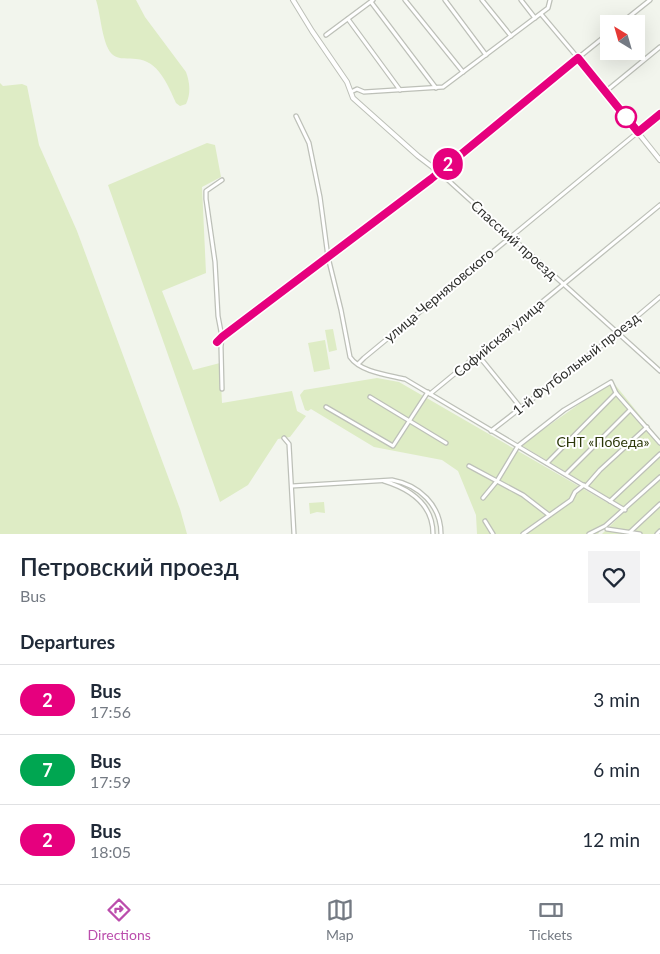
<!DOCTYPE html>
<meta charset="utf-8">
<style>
body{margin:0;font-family:Lato,sans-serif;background:#f2f2f3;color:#1f2937;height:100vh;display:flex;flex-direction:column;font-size:19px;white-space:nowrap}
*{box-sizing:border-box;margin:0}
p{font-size:16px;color:#747a83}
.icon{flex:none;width:28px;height:28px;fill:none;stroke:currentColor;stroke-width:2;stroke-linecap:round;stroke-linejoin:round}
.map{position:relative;height:534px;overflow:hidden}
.drawer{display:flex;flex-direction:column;background:#fff;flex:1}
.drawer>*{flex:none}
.badge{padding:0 10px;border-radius:16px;font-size:18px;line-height:32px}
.needle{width:32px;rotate:323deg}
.controls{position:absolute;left:600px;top:15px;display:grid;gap:10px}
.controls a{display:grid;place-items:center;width:45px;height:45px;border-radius:0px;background:#fff;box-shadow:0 5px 20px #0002;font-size:25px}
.map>.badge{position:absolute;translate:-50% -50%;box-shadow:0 0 0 2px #fff}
h2{padding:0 20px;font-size:19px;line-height:45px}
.round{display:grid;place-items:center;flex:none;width:52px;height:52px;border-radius:0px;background:#f2f2f3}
.head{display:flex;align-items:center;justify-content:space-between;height:85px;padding:0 20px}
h1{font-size:24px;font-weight:600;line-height:38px}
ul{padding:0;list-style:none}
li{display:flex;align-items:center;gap:15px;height:70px;padding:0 20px;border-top:1px solid #e0e1e3}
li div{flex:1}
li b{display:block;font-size:19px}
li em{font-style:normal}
li .badge{min-width:55px;font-weight:700;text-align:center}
.dock{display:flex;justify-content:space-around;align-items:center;height:70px;border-top:1px solid #e0e1e3;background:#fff;font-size:14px;color:#747a83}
.dock a{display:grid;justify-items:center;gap:2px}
.dock .active{color:#bb4dac}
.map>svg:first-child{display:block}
</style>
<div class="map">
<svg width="660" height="534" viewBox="0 0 660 534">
<rect width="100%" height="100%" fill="#f2f5ed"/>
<g fill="#deecc5">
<path d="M96 0H136L145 17 186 72C190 83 191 94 186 104L180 106 176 103C168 85 158 60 136 59 129 58 119 60 113 55 102 46 101 15 96 0Z"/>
<polygon points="0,83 3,86 22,84 27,86 39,145 77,231 180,509 187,534 0,534"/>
<polygon points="207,143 215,145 221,177 202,187 206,273 162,291 193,370 220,363 222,403 292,391 297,411 306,416 290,437 278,439 248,485 220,502 108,185"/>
<polygon points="333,329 337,350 329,352 325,330"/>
<polygon points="325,340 330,369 314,372 308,343"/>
<polygon points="377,378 399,382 620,510 605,524 598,534 477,534 476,515 458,471 442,460 374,447 311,409 308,411 305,410 300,395 304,390"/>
<polygon points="612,381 660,440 660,534 602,534 627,509 521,445"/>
<polygon points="324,502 325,513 317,512 310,514 309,503"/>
</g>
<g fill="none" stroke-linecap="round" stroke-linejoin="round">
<defs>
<g id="minor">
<polyline points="405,0 463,72"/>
<polyline points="445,0 486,55"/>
<polyline points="482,0 511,36"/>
<polyline points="521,0 535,18"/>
<polyline points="371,2 436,88"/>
<polyline points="541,14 578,58 609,33"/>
<polyline points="348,19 400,90"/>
<polyline points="620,24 650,0"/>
<polyline points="326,35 373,0"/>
<polyline points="351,92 357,89 364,92 443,87 548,8 550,0"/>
<polyline points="605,92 660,47"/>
<path d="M296 116 309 143 320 197 328 257 341 310 350 357C360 372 388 375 405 379L625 510"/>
<polyline points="222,180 206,191 206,199 215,262 218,316 222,337 221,347 222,389"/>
<polyline points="217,342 439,172 660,371"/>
<polyline points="478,355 521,408"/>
<polyline points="358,364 364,358 638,132"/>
<polyline points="430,394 660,205"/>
<polyline points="370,397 446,443"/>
<polyline points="326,407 393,446 428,392"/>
<polyline points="491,431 615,335 660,297"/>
<polyline points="284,438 289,444 294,534"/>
<polyline points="547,463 616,393"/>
<polyline points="469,466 523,495 549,515"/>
<polyline points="566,474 630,410"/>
<path d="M384 481C410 489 433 504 433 534"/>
<path d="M292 486 392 480C419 485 441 505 441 534"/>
<polyline points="586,486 600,470 647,427"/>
<polyline points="483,498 497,481 518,446 564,410 611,382 616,393 660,443"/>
<polyline points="610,501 660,454"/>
<polyline points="485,521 493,534"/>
<polyline points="607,529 640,534"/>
<polyline points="630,532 660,504"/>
<polyline points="523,534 571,500 575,492 584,485"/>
<polyline points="589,534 605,526 660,477"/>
<polyline points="657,534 660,531"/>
</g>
<g id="tertiary">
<polyline points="293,0 312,31 347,82 353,98 418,156 439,172 578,58 660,160"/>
<polyline points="638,132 660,114"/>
</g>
</defs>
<use href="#minor" stroke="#bdc0b8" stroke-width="5.5"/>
<use href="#tertiary" stroke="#bdc0b8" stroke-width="6"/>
<use href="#minor" stroke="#fff" stroke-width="3"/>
<use href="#tertiary" stroke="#fff" stroke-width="4"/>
</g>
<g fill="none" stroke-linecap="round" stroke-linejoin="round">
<defs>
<polyline id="line" points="217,342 222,337 431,179 578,58 638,132 660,114"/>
</defs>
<use href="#line" stroke="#fff" stroke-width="11"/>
<use href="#line" stroke="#e6007e" stroke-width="8"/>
</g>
<circle fill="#fff" stroke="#e6007e" stroke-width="2.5" cx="626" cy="117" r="10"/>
<g text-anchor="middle" stroke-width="4" stroke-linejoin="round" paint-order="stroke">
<g font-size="14" fill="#2f302d" stroke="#fff">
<text transform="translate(514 240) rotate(42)" y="5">Спасский проезд</text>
<text transform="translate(439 295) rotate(-40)" y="5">улица Черняховского</text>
<text transform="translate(499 338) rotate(-40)" y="5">Софийская улица</text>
<text transform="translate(576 364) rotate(-38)" y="5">1-й Футбольный проезд</text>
</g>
<g font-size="14" fill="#2c380a" stroke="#fff">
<text x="603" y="447">СНТ «Победа»</text>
</g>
</g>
</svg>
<div class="controls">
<a><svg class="needle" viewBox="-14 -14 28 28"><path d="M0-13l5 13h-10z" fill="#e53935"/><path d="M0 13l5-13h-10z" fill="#747a83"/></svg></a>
</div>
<b class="badge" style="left:448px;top:164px;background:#e6007e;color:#fff">2</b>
</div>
<section class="drawer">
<div class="head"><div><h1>Петровский проезд</h1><p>Bus</p></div><a class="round"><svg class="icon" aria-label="heart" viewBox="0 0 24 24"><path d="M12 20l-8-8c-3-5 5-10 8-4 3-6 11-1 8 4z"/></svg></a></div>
<h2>Departures</h2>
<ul>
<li><span class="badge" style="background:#e6007e;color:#fff">2</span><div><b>Bus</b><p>17:56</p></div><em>3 min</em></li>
<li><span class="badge" style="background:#00a651;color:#fff">7</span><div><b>Bus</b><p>17:59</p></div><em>6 min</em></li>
<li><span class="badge" style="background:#e6007e;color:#fff">2</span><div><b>Bus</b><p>18:05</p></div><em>12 min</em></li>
</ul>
</section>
<nav class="dock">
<a class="active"><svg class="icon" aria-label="directions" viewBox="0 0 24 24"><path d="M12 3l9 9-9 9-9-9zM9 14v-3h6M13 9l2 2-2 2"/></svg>Directions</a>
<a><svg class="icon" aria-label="map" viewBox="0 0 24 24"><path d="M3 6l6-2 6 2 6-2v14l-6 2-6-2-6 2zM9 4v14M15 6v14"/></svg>Map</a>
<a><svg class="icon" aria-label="tickets" viewBox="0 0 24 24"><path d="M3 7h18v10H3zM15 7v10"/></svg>Tickets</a>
</nav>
